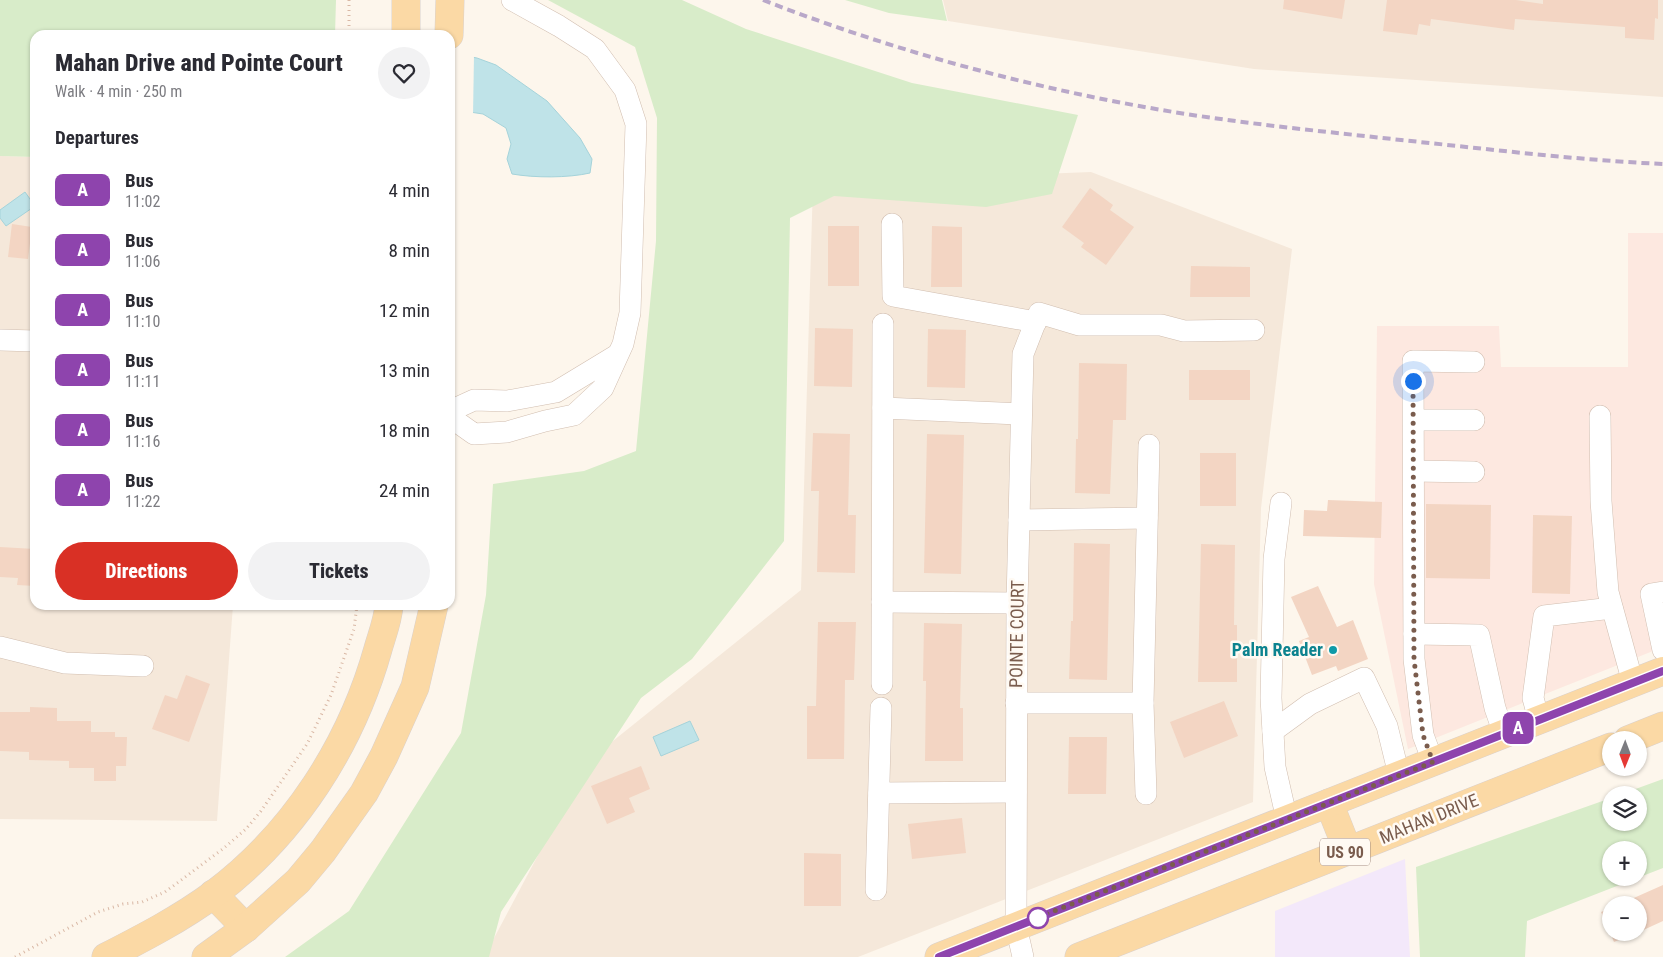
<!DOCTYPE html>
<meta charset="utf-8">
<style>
body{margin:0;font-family:"Roboto Condensed",sans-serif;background:#f2f2f3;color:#2b2b33;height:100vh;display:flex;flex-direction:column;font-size:19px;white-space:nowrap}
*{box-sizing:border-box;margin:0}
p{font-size:16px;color:#7c7c81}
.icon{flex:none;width:28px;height:28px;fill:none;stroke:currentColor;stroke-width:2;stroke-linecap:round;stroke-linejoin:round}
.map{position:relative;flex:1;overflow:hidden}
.panel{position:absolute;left:30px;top:30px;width:425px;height:580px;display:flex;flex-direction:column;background:#fff;border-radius:15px;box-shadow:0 1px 4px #0004}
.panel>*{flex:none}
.badge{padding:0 10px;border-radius:8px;font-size:18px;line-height:32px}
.needle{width:32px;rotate:181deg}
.buttons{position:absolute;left:1602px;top:731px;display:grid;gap:10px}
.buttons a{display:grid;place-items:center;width:45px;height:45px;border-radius:50%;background:#fff;box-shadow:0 1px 4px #0004;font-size:25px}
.you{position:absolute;width:25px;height:25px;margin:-12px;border:4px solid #fff;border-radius:50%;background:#1a73e8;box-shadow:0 0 0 8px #1a73e833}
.map>.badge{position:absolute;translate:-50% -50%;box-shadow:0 0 0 2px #fff}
h2{padding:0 25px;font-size:19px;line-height:45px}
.round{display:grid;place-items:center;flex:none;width:52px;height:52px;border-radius:26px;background:#f2f2f3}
.head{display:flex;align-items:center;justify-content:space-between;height:85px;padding:0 25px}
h1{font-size:24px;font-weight:800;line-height:38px}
.primary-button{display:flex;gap:10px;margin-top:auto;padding:10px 25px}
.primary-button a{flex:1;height:58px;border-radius:30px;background:#d93025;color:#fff;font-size:20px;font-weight:800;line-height:58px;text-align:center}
.primary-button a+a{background:#f2f2f3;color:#2b2b33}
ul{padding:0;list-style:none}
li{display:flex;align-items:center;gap:15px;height:60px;padding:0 25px}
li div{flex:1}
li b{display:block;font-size:19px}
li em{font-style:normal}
li .badge{min-width:55px;font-weight:700;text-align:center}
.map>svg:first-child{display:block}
</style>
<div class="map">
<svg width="1663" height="957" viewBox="0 0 1663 957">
<rect width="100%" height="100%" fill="#fdf6ec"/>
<g fill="#f5e8da">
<polygon points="943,0 1663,0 1663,97 1254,69 948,21"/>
<polygon points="0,156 35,157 35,605 233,605 217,821 0,819"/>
<polygon points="1091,172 1292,249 1261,508 1253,802 858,957 484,957 588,761 801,590 813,183"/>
</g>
<polygon fill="#fde8e0" points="1628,233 1663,233 1663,647 1408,749 1374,584 1377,326 1499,326 1501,367 1628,367"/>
<polygon fill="#f3e8fa" points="1405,859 1410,957 1275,957 1275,911"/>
<g fill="#d8ecc9" fill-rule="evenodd">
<polygon points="0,0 336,0 335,35 35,35 35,157 0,156"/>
<polygon points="548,0 682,0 746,29 912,83 1078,115 1052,194 986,207 834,196 790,218 784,541 692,659 641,698 501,912 489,957 285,957 349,911 461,733 486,595 493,484 584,471 636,451 656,241 657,118 635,47"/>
<polygon points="845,0 942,0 947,21 889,13"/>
<path d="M1663 779V868L1527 921 1525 957H1420L1416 867 1611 798V822H1639V795H1619ZM1611 850H1639V878H1611Z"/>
</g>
<g fill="#bfe3e8" stroke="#a5d3da">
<path d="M450 53 477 58 496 65 547 101 580 138 592 159 590 173C568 178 535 178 512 174L507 159 511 144 506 128 483 114 450 109Z"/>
<polygon points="25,192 35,206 6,226 0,218 0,210"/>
<polygon points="690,721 699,740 661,756 653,737"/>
</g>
<polygon fill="#fdf6ec" points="450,51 474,55 473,115 450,111"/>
<g fill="#f3d5c3">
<polygon points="1284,0 1345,0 1342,19 1283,9"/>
<polygon points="1387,0 1516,0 1543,4 1543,0 1658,0 1658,19 1655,18 1654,40 1625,38 1625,27 1515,19 1514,30 1431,19 1430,26 1419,24 1417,35 1383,31"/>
<polygon points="1090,188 1113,205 1110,210 1134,227 1106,265 1081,247 1084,243 1062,227"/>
<polygon points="12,224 32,227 28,259 8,257"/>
<rect x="828" y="226" width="31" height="60"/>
<polygon points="932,226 962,227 962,287 931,287"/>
<polygon points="1191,266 1250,267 1250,297 1190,297"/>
<polygon points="815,328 853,329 852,387 814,386"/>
<polygon points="928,329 966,330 965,388 927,387"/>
<polygon points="1079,363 1127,364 1126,420 1113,420 1110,494 1075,493 1076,439 1078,439"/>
<rect x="1189" y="370" width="61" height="30"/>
<polygon points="813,433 850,434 848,515 856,515 855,573 817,572 819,491 811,491"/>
<polygon points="927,434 964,435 961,574 924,573"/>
<rect x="1200" y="453" width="36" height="53"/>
<polygon points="1328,500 1382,502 1381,538 1303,536 1304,510 1327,511"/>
<polygon points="1426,504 1491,505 1490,579 1426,578"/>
<polygon points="1533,515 1572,516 1570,594 1532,593"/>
<polygon points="1074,543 1110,544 1107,680 1069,679 1071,621 1073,621"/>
<polygon points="1201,544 1235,545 1234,625 1237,625 1237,682 1198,682"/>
<polygon points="0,547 35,549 35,586 17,585 18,578 0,577"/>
<polygon points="1318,586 1337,627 1353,620 1368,659 1338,671 1336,666 1312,675 1299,641 1309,637 1291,597"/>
<polygon points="818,622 856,622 854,680 845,680 844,759 807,759 807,706 816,706"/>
<polygon points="924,623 962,624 960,708 963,708 963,761 925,761 926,681 923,681"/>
<polygon points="186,675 210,684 189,742 152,729 165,695 177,699"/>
<polygon points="1224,701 1238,736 1184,758 1170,722"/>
<polygon points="30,707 57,708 57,721 91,721 91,732 115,732 115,737 127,737 126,766 116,766 116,781 94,781 94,768 69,768 69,761 29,760 29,752 0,751 0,712 30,712"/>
<polygon points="1069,737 1107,737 1106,794 1068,794"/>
<polygon points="641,766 650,789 629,798 635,812 607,824 591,786"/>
<polygon points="962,818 966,853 912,859 908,824"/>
<polygon points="804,853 841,854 841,906 804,906"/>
<polygon points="1663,885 1663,921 1639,932 1639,905 1618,905"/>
<polygon points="1611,908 1611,932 1637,932 1614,942 1601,912"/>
</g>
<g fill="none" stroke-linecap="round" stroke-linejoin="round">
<defs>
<g id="minor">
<polyline points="892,224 893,296 1036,322"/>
<polyline points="0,340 35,341"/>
<polyline points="883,408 1021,414"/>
<polyline points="450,411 474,400 507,401 556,392 617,355"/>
<polyline points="1600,416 1601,501 1608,592 1633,683"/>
<polyline points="450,417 474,434 507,432 545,421 574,415 603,388 623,344 630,313 636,124 625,90 595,49 559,26 512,0"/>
<polyline points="1414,420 1474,420"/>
<polyline points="1414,471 1474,472"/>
<polyline points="1281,503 1274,559 1271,698 1275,767 1287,820"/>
<polyline points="1019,520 1147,518"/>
<polyline points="1663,592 1651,594 1663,650"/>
<polyline points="882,602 1017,603"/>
<polyline points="1414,634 1479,635 1495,708 1504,734"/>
<polyline points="0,647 65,663 143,666"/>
<polyline points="882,684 883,324"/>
<polyline points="1016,703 1143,703"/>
<polyline points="1539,720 1533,698 1544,616 1612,608"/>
<polyline points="1273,731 1310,704 1364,678 1387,726 1399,775"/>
<polyline points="1433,762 1423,735 1414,659 1413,361 1474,362"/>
<polyline points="879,793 1016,792"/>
<polyline points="1146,794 1143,703 1149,445"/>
<polyline points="876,890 881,708"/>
<polyline points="1023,957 1016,926 1017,603 1023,354 1039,313 1079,325 1161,325 1184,331 1254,330"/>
</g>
<g id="major">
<polyline points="406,35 406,0"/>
<polyline points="449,35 450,0"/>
<polyline points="1628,740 1663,726"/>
<polyline points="1329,803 1348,851"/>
<polyline points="213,894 246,928"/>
<path d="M106 957C143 938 180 919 214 894 294 834 351 745 378 649 382 635 388 620 389 605"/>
<polyline points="206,957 246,928 298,881 323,851 364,793 384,756 415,687 434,605"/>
<polyline points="939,957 1663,671"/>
<polyline points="1079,957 1611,747"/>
</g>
</defs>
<use href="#minor" stroke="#d1beb0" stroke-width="22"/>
<use href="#major" stroke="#dad1cd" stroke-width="29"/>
<g stroke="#d9b8a5" stroke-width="3" stroke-dasharray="1 4" stroke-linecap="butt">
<polyline points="349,0 349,35"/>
<polyline points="15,957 98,912 123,904 142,902 165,892 224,848 246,829 261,811 307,744 331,695 354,629 357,605"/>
</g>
<use href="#minor" stroke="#fff" stroke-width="21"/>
<use href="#major" stroke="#fbd9a5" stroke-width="28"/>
<path stroke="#b9a8c9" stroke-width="4" stroke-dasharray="8 5" stroke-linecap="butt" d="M763 0C899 53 1041 91 1186 114 1257 125 1329 132 1401 140 1488 149 1575 160 1663 164"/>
</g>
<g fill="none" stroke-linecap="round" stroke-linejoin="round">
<defs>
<polyline id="line" points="939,957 1663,671"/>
</defs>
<use href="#line" stroke="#fff" stroke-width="11"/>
<use href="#line" stroke="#8e44ad" stroke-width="8"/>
<polyline stroke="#7a5c4d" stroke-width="5" stroke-dasharray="0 9" points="1038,918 1034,919 1433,762 1423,735 1414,659 1413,381"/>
</g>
<circle fill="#0f9aa8" stroke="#fffaf3" stroke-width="2" cx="1333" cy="650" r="5"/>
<circle fill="#fff" stroke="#8e44ad" stroke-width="2.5" cx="1038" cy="918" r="10"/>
<g text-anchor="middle" stroke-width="5" stroke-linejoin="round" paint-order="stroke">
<rect fill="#fffaf3" stroke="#a28b7f" stroke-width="1" x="1320" y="838.5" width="50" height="27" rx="4"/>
<g font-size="16" font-weight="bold" fill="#7a5c4d">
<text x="1345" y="858">US 90</text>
</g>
<g font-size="18" fill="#7a5c4d" stroke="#fffaf3">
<text transform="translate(1017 634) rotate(-89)" y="6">POINTE COURT</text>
<text transform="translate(1429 819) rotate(-22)" y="6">MAHAN DRIVE</text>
</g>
<g font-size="18" font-weight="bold" fill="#0d838f" stroke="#fffaf3" text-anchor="end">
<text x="1323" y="656">Palm Reader</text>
</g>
</g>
</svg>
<div class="buttons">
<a><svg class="needle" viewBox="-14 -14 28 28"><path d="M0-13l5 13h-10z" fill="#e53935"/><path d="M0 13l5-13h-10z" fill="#7c7c81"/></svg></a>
<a><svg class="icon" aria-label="layers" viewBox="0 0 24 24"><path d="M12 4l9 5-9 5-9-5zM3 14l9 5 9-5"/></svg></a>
<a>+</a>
<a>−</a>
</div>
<div class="you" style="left:1413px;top:381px"></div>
<b class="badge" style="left:1518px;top:728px;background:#8e44ad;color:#fff">A</b>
<section class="panel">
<div class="head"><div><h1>Mahan Drive and Pointe Court</h1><p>Walk · 4 min · 250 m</p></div><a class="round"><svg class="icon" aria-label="heart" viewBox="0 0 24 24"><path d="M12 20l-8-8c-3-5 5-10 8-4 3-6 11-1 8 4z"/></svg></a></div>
<h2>Departures</h2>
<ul>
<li><span class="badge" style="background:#8e44ad;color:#fff">A</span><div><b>Bus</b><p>11:02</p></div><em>4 min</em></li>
<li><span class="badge" style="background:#8e44ad;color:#fff">A</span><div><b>Bus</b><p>11:06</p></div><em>8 min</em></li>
<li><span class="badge" style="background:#8e44ad;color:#fff">A</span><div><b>Bus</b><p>11:10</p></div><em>12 min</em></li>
<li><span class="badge" style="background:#8e44ad;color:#fff">A</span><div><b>Bus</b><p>11:11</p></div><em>13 min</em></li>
<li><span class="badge" style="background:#8e44ad;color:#fff">A</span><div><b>Bus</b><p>11:16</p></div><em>18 min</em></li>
<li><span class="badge" style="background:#8e44ad;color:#fff">A</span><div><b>Bus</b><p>11:22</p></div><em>24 min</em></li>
</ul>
<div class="primary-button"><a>Directions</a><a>Tickets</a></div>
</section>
</div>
